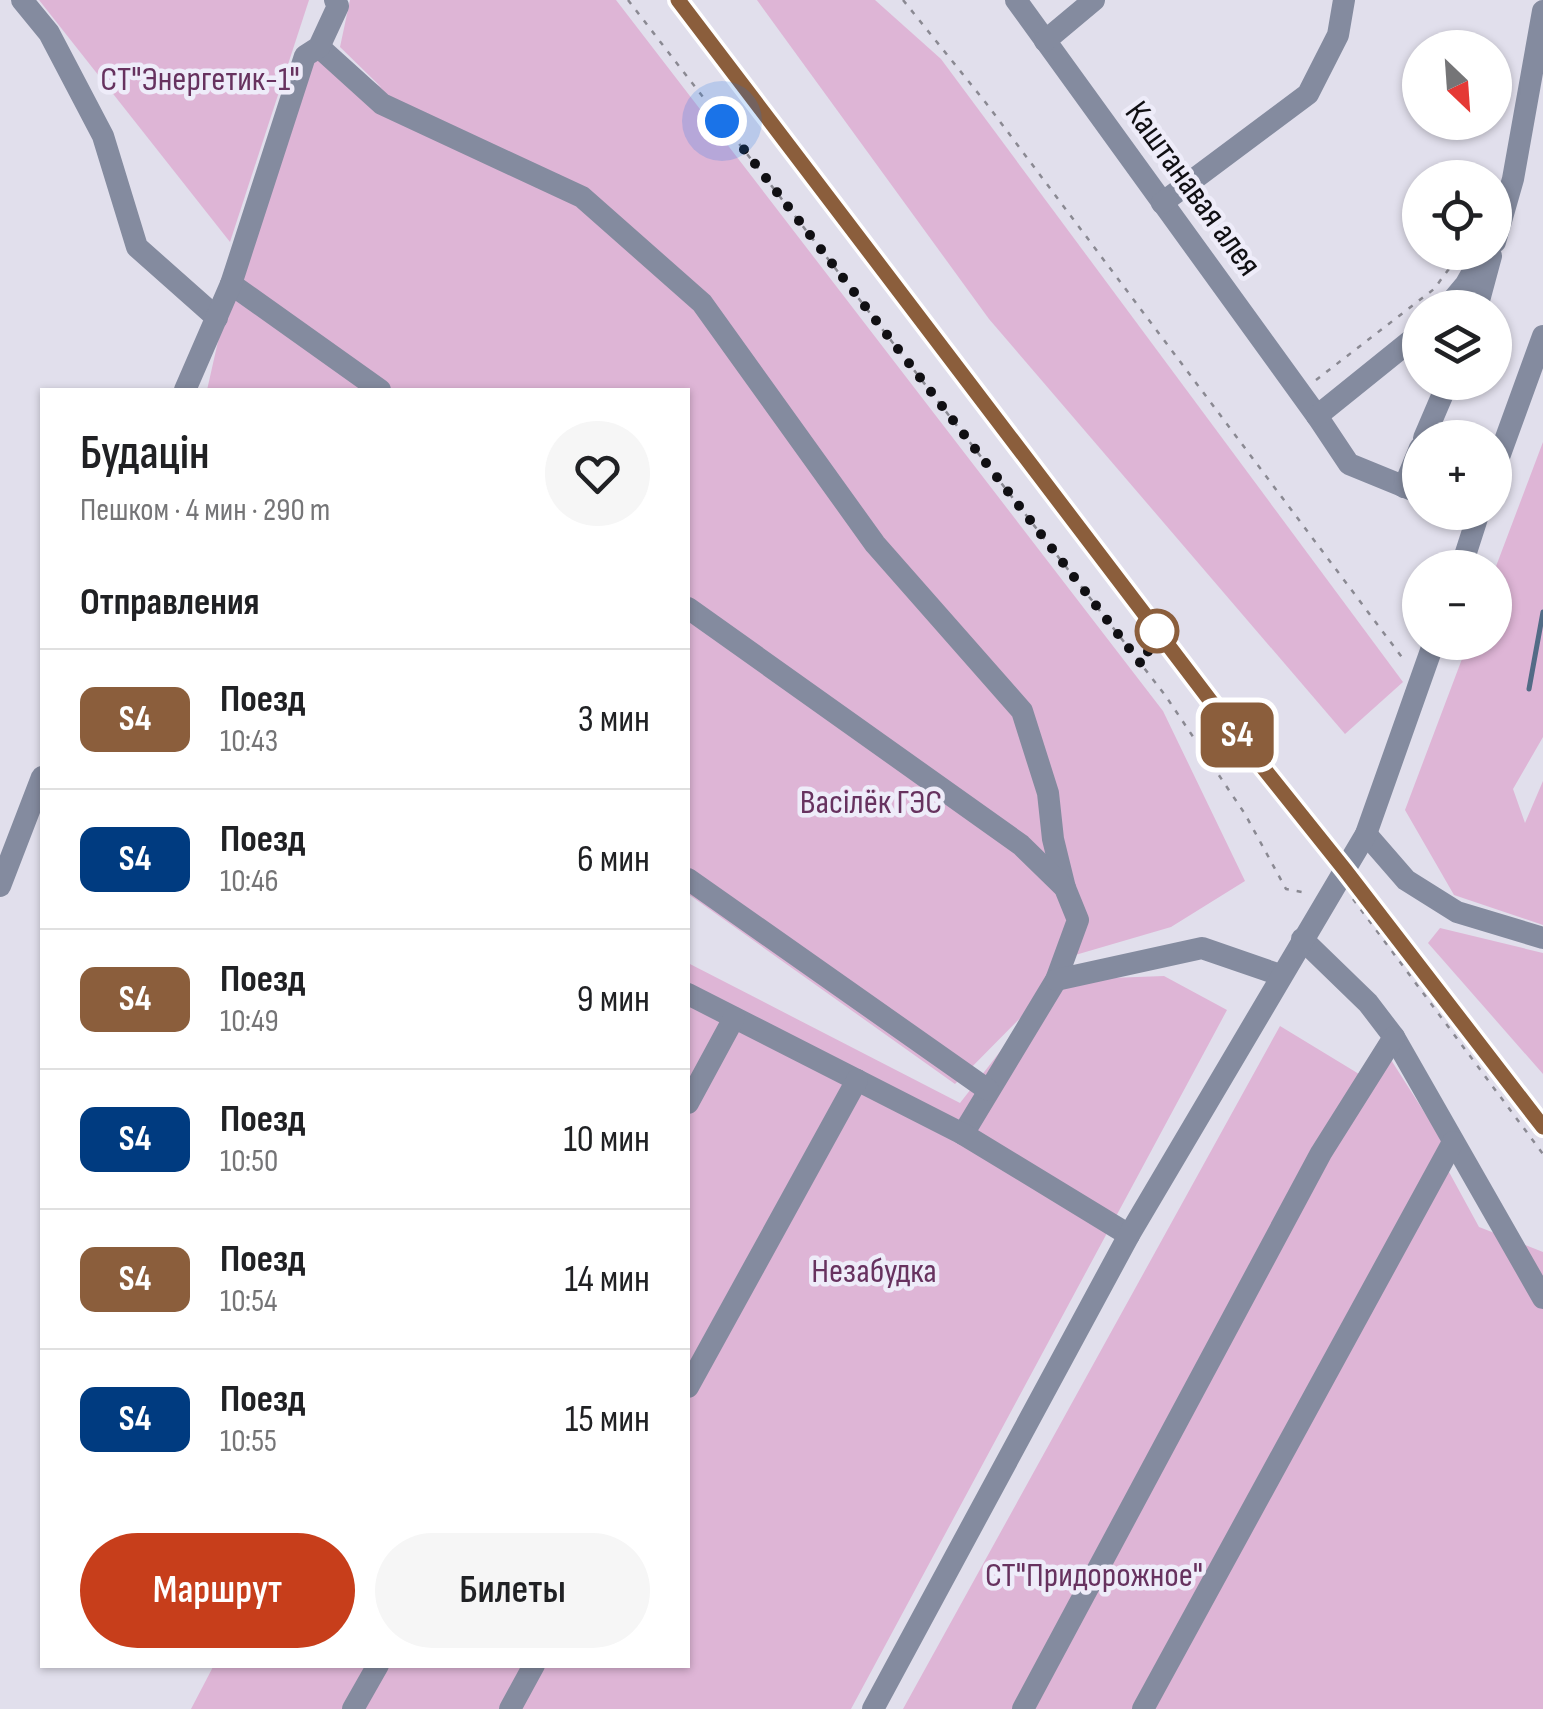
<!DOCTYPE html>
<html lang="ru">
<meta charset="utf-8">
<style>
body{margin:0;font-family:"Sofia Sans Condensed",sans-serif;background:#f6f6f6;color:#202124;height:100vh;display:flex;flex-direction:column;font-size:38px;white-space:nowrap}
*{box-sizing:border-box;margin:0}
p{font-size:32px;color:#757577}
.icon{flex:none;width:55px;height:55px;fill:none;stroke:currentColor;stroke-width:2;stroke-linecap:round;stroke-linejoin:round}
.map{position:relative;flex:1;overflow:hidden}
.drawer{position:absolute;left:40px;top:388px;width:650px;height:1280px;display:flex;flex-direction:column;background:#fff;border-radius:0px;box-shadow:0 2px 8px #0004}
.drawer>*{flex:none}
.badge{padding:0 20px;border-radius:15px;font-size:35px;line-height:65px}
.needle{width:65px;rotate:155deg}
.buttons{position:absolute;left:1402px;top:30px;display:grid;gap:20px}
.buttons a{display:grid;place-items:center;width:110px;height:110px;border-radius:50%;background:#fff;box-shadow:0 2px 8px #0004;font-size:50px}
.you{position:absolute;width:50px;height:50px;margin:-25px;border:8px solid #fff;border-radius:50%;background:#1a73e8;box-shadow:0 0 0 15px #1a73e833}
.map>.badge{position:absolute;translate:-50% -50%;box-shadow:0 0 0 5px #fff}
h2{padding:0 40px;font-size:38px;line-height:90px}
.round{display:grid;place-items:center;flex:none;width:105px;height:105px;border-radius:52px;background:#f6f6f6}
.overview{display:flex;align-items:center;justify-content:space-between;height:170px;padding:0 40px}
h1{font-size:48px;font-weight:600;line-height:75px}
.cta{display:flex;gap:20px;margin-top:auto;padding:20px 40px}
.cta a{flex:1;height:115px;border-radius:60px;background:#c73e1b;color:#fff;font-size:40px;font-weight:600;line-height:115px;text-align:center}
.cta a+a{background:#f6f6f6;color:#202124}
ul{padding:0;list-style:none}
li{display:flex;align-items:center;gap:30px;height:140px;padding:0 40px;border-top:2px solid #e0e0e0}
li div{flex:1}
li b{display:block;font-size:38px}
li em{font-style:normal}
li .badge{min-width:110px;font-weight:700;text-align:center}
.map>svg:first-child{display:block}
</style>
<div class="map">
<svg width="1543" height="1709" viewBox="0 0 1543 1709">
<rect width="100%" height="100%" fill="#e1dfec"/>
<g fill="#deb5d6">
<polygon points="39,0 309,0 230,242"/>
<polygon points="350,0 616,0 1163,711 1245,881 1171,927 1065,958 1056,980 1164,976 1227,1010 851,1709 191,1709 214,1665 688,1665 688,963 960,1103 1048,990 955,1084 688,894 688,390 207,390 231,284 319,47 381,87 340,47"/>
<polygon points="757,0 875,0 941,59 1403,682 1345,734 989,319"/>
<polygon points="1543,442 1543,737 1513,789 1525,823 1543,781 1543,925 1454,895 1405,810 1468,643 1495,642 1495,569"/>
<polygon points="1440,928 1543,953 1543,1074 1428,943"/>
<polygon points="1280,1026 1359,1074 1379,1041 1442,1140 1437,1150 1479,1227 1543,1252 1543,1709 903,1709"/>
</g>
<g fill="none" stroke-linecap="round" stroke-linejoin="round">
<polyline stroke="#526b86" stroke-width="5" points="1529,689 1543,612"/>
<g stroke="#8a8992" stroke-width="2.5" stroke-dasharray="5 8" stroke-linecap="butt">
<polyline points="628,0 1165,695 1245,814 1286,889 1307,893"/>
<polyline points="903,0 986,103 1404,660"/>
<polyline points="1316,380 1434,289 1454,262"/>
<polyline points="1353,899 1543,1154"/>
</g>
<g stroke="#848b9f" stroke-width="22">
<polyline points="22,0 49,33 103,136 137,247 217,318"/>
<polyline points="1016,0 1317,416 1349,464 1420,493"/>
<polyline points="1045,41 1094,0"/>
<polyline points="319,47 382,104 582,197 702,303 875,544 1022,711 1048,793 1053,839 1065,888"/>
<polyline points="1162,203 1308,94 1338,35 1344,0"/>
<polyline points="1495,242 1513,179 1543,11"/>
<polyline points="231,284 380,390"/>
<polyline points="1446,308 1466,284 1484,252"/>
<polyline points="1477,308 1491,256"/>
<polyline points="185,390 231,284 305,56 319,47 338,6 335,0"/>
<polyline points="1317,416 1420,333"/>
<polyline points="1424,438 1448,382"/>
<polyline points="1495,468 1543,336"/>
<polyline points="1404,487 1420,448"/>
<polyline points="1461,568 1479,512"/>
<polyline points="688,608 1021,845 1065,888 1078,920 1056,980 963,1134"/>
<polyline points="1366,834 1406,880 1457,912 1543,938"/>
<polyline points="688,879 988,1090"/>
<polyline points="0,886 42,777"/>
<polyline points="1302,939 1368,1003 1394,1037 1543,1298"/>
<polyline points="1056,980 1202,948 1280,975"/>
<polyline points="688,994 963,1134 1129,1235"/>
<polyline points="688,1103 734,1018"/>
<polyline points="688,1387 857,1080"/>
<polyline points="353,1709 378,1665"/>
<polyline points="510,1709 534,1665"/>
<polyline points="873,1709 1129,1235 1366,834 1434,642"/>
<polyline points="1023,1709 1321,1153 1394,1037"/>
<polyline points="1143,1709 1453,1142"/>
</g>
<polyline stroke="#67656d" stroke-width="5" stroke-dasharray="20 10" stroke-linecap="butt" points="678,0 1225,721 1543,1127"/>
</g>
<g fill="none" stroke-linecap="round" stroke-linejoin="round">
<defs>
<polyline id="line" points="678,0 1225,720 1345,870 1543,1127"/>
</defs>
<use href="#line" stroke="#fff" stroke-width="22"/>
<use href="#line" stroke="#8b5e3c" stroke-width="15"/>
<polyline stroke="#100f13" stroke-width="10" stroke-dasharray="0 18" points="722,121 1142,665 1157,631"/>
</g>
<circle fill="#fff" stroke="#8b5e3c" stroke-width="5" cx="1157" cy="631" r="20"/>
<g text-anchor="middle" stroke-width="9" stroke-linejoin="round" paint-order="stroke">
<g font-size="35" fill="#67325f" stroke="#eeecf9">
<text x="200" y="90">СТ"Энергетик-1"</text>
<text x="871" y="813">Васілёк ГЭС</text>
<text x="874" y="1282">Незабудка</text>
<text x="1094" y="1586">СТ"Придорожное"</text>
</g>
<g font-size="35" fill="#100f13" stroke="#eeecf9">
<text transform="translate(1194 188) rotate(54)" y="12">Каштанавая алея</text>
</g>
</g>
</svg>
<div class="buttons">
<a><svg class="needle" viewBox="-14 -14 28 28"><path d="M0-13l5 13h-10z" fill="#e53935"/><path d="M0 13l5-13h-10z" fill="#757577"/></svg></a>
<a><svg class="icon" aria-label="locate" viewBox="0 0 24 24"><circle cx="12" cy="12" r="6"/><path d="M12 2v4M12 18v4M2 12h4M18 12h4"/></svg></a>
<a><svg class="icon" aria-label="layers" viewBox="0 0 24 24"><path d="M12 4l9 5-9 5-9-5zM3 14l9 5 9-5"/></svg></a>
<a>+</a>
<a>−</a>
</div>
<div class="you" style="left:722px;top:121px"></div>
<b class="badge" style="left:1237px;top:735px;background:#8b5e3c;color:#fff">S4</b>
<section class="drawer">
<div class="overview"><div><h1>Будацін</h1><p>Пешком · 4 мин · 290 m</p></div><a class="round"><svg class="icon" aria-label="heart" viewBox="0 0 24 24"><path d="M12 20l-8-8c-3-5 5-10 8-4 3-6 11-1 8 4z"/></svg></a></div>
<h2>Отправления</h2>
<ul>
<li><span class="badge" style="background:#8b5e3c;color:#fff">S4</span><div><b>Поезд</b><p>10:43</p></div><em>3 мин</em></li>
<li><span class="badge" style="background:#003b80;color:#fff">S4</span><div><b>Поезд</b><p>10:46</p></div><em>6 мин</em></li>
<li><span class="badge" style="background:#8b5e3c;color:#fff">S4</span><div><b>Поезд</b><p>10:49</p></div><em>9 мин</em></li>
<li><span class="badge" style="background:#003b80;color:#fff">S4</span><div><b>Поезд</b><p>10:50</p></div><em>10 мин</em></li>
<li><span class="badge" style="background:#8b5e3c;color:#fff">S4</span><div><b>Поезд</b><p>10:54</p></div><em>14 мин</em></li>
<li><span class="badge" style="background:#003b80;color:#fff">S4</span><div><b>Поезд</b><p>10:55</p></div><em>15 мин</em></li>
</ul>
<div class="cta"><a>Маршрут</a><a>Билеты</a></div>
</section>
</div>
